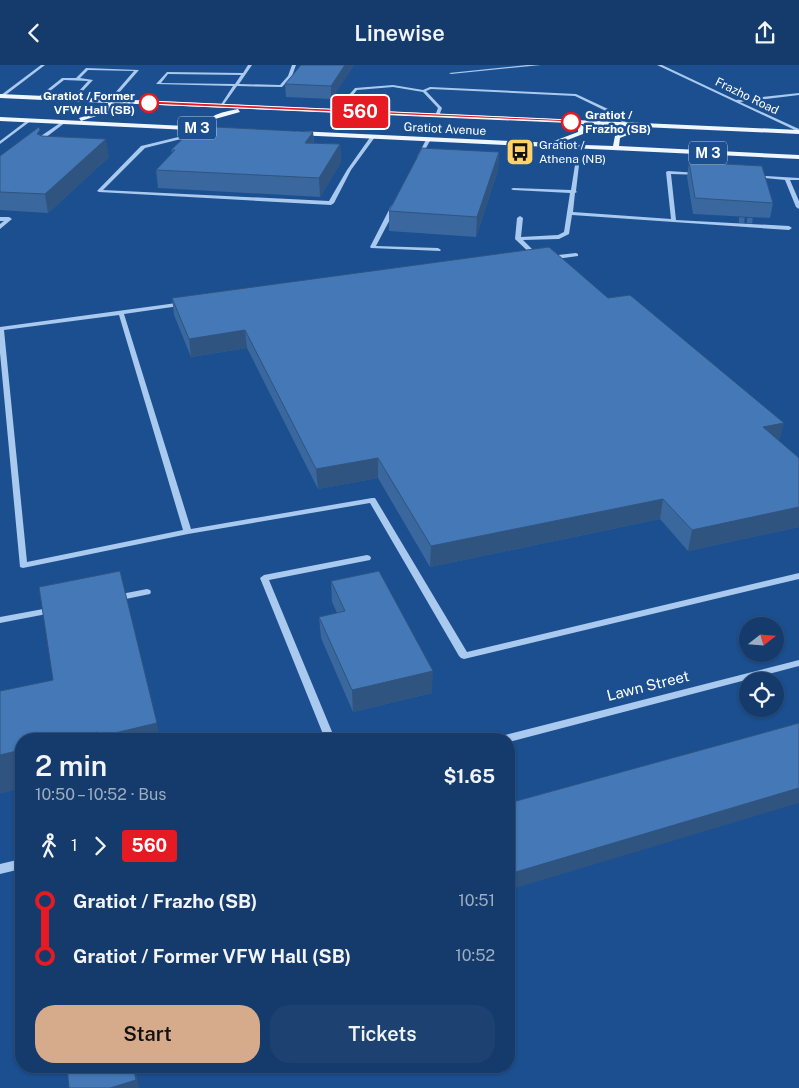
<!DOCTYPE html>
<meta charset="utf-8">
<style>
body{margin:0;font-family:"Public Sans",sans-serif;background:#1d4271;color:#f1f3f6;height:100vh;display:flex;flex-direction:column;font-size:19px;white-space:nowrap}
*{box-sizing:border-box;margin:0}
p{font-size:16px;color:#9dadc1}
.icon{flex:none;width:28px;height:28px;fill:none;stroke:currentColor;stroke-width:2;stroke-linecap:round;stroke-linejoin:round}
.map{position:relative;flex:1;overflow:hidden}
.panel{position:absolute;left:15px;top:668px;width:500px;height:340px;display:flex;flex-direction:column;background:#143b6b;border-radius:20px;box-shadow:0 1px 4px #0004,0 0 0 1px #33557e}
.panel>*{flex:none}
.badge{padding:0 10px;border-radius:4px;font-size:18px;line-height:32px}
.needle{width:32px;rotate:73deg}
.fabs{position:absolute;left:739px;top:552px;display:grid;gap:10px}
.fabs a{display:grid;place-items:center;width:45px;height:45px;border-radius:50%;background:#143b6b;box-shadow:0 1px 4px #0004,0 0 0 1px #33557e;font-size:25px}
.map>.badge{position:absolute;translate:-50% -50%;box-shadow:0 0 0 2px #fff}
.legs{display:flex;align-items:center;gap:8px;height:55px;padding:0 20px;font-size:16px}
.legs p{margin-inline-start:auto}
.head{display:flex;align-items:center;justify-content:space-between;height:85px;padding:0 20px}
h1{font-size:28px;font-weight:600;line-height:38px}
.primary-button{display:flex;gap:10px;margin-top:auto;padding:10px 20px}
.primary-button a{flex:1;height:58px;border-radius:20px;background:#d6ab8b;color:#111;font-size:20px;font-weight:600;line-height:58px;text-align:center}
.primary-button a+a{background:#1d4271;color:#f1f3f6}
ul{padding:0 20px;list-style:none}
li{display:flex;align-items:center;gap:18px;height:55px;font-size:19px}
li i{display:grid;place-items:center;width:8px;height:100%;margin:0 6px;background:currentColor}
li i::after{content:'';width:12px;height:12px;margin:-6px;border:4px solid;border-radius:50%;background:#143b6b}
li p{margin-inline-start:auto}
li:first-child i{background:linear-gradient(#0000 50%,currentColor 0)}
li:last-child i{background:linear-gradient(currentColor 50%,#0000 0)}
header{display:flex;justify-content:space-between;align-items:center;height:65px;padding:0 20px;background:#143b6b;font-size:22px;font-weight:600}
.map>svg:first-child{display:block}
</style>
<header><svg class="icon" aria-label="back" viewBox="0 0 24 24"><path d="M15 5l-7 7 7 7"/></svg>Linewise<svg class="icon" aria-label="share" viewBox="0 0 24 24"><path d="M12 15V3M7 8l5-5 5 5M5 13v7h14v-7"/></svg></header>
<div class="map">
<svg width="799" height="1023" viewBox="0 0 799 1023">
<rect width="100%" height="100%" fill="#1b4f8f"/>
<g fill="none" stroke-linecap="round" stroke-linejoin="round">
<polyline stroke="#3d69a0" stroke-width="5.5" stroke-dasharray="5.5 2.5" stroke-linecap="butt" points="739,155 755,156"/>
<g fill="#a9c9ee" fill-rule="evenodd">
<polygon points="41,0 45,0 3,32 1,32 1,30"/>
<path d="M248 0H252L239 19 280 20 288 11 292 0H296L292 11 282 22 237 21 222 42 220 41 233 21 156 19 167 7 243 8ZM168 9 241 10 235 19 161 18Z"/>
<polygon points="527,0 541,0 451,9 449,8"/>
<polygon points="657,0 662,0 736,35 799,28 799,30 740,37 799,64 799,67"/>
<polygon points="86,3 139,5 111,37 108,36 134,6 88,5 80,13 93,15 81,28 69,35 66,34 79,26 88,16 64,15 40,34 37,33 62,13 76,13"/>
<polygon points="393,20 423,25 430,22 576,29 621,50 627,59 624,60 618,52 575,31 431,24 426,26 442,43 439,51 437,52 435,51 438,43 423,27 393,22 357,25 352,31 362,39 355,48 352,47 358,39 348,31 355,23"/>
<polygon points="29,54 32,55 0,79 0,76"/>
<polygon points="63,56 66,57 45,73 49,73 49,75 38,75 38,73"/>
<polygon points="195,68 197,70 145,83 103,125 329,136 347,105 371,71 375,72 351,105 334,138 331,140 99,127 97,126 141,81"/>
<polygon points="427,73 431,74 421,92 417,92"/>
<polygon points="577,99 579,100 576,126 577,127 575,128 573,147 671,154 666,107 668,106 699,108 701,108 701,110 671,109 676,155 789,161 792,163 789,165 572,150 569,169 559,174 523,175 541,193 536,194 515,174 517,153 520,151 523,153 521,172 558,170 564,167 570,128 513,125 511,124 513,123 571,125 575,100"/>
<polygon points="752,110 799,113 799,115 790,115 799,136 799,144 796,142 785,115 754,112 752,112"/>
<polygon points="394,139 397,141 376,181 438,183 441,185 440,186 371,183 370,182 391,141"/>
<polygon points="0,152 9,152 12,154 0,164 0,159 4,156 0,156"/>
<polygon points="576,188 578,189 578,191 549,195 546,193 549,191"/>
<path d="M184 237 186 238V240L124 249 191 464 372 433H375L467 587 799 508V514L464 594 461 593 459 591 370 438 188 469 23 503 20 502 0 288V262ZM119 250 183 465 27 497 4 265Z"/>
<polygon points="367,490 370,491 371,493 370,495 269,515 335,674 325,674 260,513 264,510"/>
<polygon points="147,524 150,525 151,527 150,529 116,536 112,533 116,530"/>
<polygon points="54,542 59,545 57,547 0,558 0,552"/>
<polygon points="799,595 799,601 509,677 509,674 500,674 501,671 505,670"/>
<polygon points="21,794 21,804 0,809 0,799"/>
</g>
<g fill="#f0f6ff" fill-rule="evenodd">
<path d="M0 29 799 65V69L642 62V64L620 73 619 81 799 90V94L297 70 294 68 297 66 554 78V76L578 67V63L569 58 114 38 115 41 112 46 81 56 79 53 108 44V38L0 33ZM580 59 638 62 615 71 613 81 557 79 583 69 584 62Z"/>
<path d="M238 44 240 47 215 54 213 56V64L210 66 0 56V52L206 62C208 48 226 47 238 44Z"/>
</g>
</g>
<g fill="#3a679d">
<polygon points="354,0 331,34 286,32 285,19"/>
<polygon points="313,67 314,78 340,79 341,97 320,132 158,123 156,105 172,88 171,85"/>
<polygon points="41,71 109,92 48,148 0,145 0,91"/>
<polygon points="499,87 498,105 476,172 389,166 389,146"/>
<polygon points="689,97 773,138 770,153 693,149 687,112"/>
<polygon points="172,233 608,233 799,393 799,462 688,486 660,454 430,502 378,413 318,424 247,283 191,292 174,250"/>
<polygon points="331,516 432,628 353,647 321,573 319,552 337,548 332,537"/>
</g>
<g fill="#305480">
<polygon points="345,0 354,0 331,34 331,21"/>
<polygon points="313,67 314,84 305,78"/>
<polygon points="106,74 109,92 48,148 45,129"/>
<polygon points="340,79 341,97 320,132 319,113"/>
<polygon points="499,87 498,105 476,172 477,152"/>
<polygon points="245,265 247,283 191,292 189,274"/>
<polygon points="784,358 779,378 763,362"/>
<polygon points="378,393 378,413 318,424 316,404"/>
<polygon points="663,434 660,454 430,502 431,481"/>
<polygon points="799,442 799,462 688,486 692,465"/>
<polygon points="433,606 432,628 353,647 352,625"/>
<polygon points="157,658 160,674 69,674 97,667"/>
<polygon points="21,685 21,723 0,729 0,690"/>
<polygon points="799,723 799,738 509,825 509,809"/>
<polygon points="133,1001 135,1001 139,1023 110,1023"/>
</g>
<g fill="#4478b7" stroke="#305480">
<polygon points="301,0 345,0 331,21 285,19"/>
<polygon points="196,61 313,67 305,78 340,79 319,113 156,105 175,85 171,85"/>
<polygon points="39,62 40,65 37,69 42,71 106,74 45,129 0,127 0,91"/>
<polygon points="422,83 499,87 477,152 389,146"/>
<polygon points="689,97 762,101 773,138 695,133"/>
<polygon points="549,182 608,233 630,230 784,358 763,362 799,393 799,442 692,465 663,434 431,481 378,393 316,404 245,265 189,274 172,233"/>
<polygon points="120,506 157,658 98,672 97,667 69,674 21,674 21,685 0,690 0,626 53,615 39,522"/>
<polygon points="379,506 433,606 352,625 319,552 345,546 331,516"/>
<polygon points="799,658 799,723 509,809 509,738"/>
<polygon points="67,1001 133,1001 136,1015 110,1023 69,1023"/>
</g>
<polygon fill="#e51a23" stroke="#fff" points="149,36 571,55 573,57 148,39"/>
<defs>
<symbol id="bus-square" viewBox="-11 -11 22 22"><rect x="-9" y="-9" width="18" height="18" rx="4" fill="#ffd166" stroke="#1b4f8f"/><path d="M-5-6H5V4H4V6H2V4H-2V6H-4V4H-5ZM-3.5-4V0h7V-4ZM-3.5 1.2v1.5H-2V1.2ZM2 1.2v1.5H3.5V1.2Z" fill="#111"/></symbol>
</defs>
<g fill-rule="evenodd">
<use href="#bus-square" x="504" y="71" width="32" height="32"/>
</g>
<g fill="#fff" stroke="#e51a23" stroke-width="2.5">
<circle cx="149" cy="38" r="9"/>
<circle cx="571" cy="57" r="9"/>
</g>
<g text-anchor="middle" stroke-width="5" stroke-linejoin="round" paint-order="stroke">
<g font-size="12" font-weight="bold" fill="#fff" stroke="#1b4f8f" text-anchor="end">
<text x="135" y="35">Gratiot / Former<tspan x="135" dy="14">VFW Hall (SB)</tspan></text>
<text x="585" y="54" text-anchor="start">Gratiot /<tspan x="585" dy="14">Frazho (SB)</tspan></text>
</g>
<g font-size="12" fill="#fff" stroke="#1b4f8f">
<text transform="translate(747 31) rotate(26)" y="4">Frazho Road</text>
<text transform="translate(445 64) rotate(3)" y="4">Gratiot Avenue</text>
</g>
<g font-size="12" fill="#fff" stroke="#1b4f8f" text-anchor="start">
<text x="539" y="84">Gratiot /<tspan x="539" dy="14">Athena (NB)</tspan></text>
</g>
<g fill="#1b4f8f" stroke="#bbcadd" stroke-width="1">
<rect x="178" y="51.5" width="38" height="23" rx="4"/>
<rect x="689" y="76.5" width="38" height="23" rx="4"/>
</g>
<g font-size="14" font-weight="bold" fill="#fff">
<text x="197" y="68">M 3</text>
<text x="708" y="93">M 3</text>
</g>
<g font-size="15" fill="#fff" stroke="#1b4f8f">
<text transform="translate(648 621) rotate(-14)" y="5">Lawn Street</text>
</g>
</g>
</svg>
<div class="fabs">
<a><svg class="needle" viewBox="-14 -14 28 28"><path d="M0-13l5 13h-10z" fill="#e53935"/><path d="M0 13l5-13h-10z" fill="#9dadc1"/></svg></a>
<a><svg class="icon" aria-label="locate" viewBox="0 0 24 24"><circle cx="12" cy="12" r="6"/><path d="M12 2v4M12 18v4M2 12h4M18 12h4"/></svg></a>
</div>
<b class="badge" style="left:360px;top:47px;background:#e51a23;color:#fff">560</b>
<section class="panel">
<div class="head"><div><h1>2 min</h1><p>10:50 – 10:52 · Bus</p></div><b>$1.65</b></div>
<div class="legs"><svg class="icon" aria-label="walk" viewBox="0 0 24 24"><circle cx="13" cy="4" r="2"/><path d="M13 8l-2 6 4 7M11 14l-3 7M7 12l3-4h3l4 4"/></svg>1<svg class="icon" aria-label="forward" viewBox="0 0 24 24"><path d="M9 5l7 7-7 7"/></svg><b class="badge" style="background:#e51a23;color:#fff">560</b></div>
<ul>
<li><i style="color:#e51a23"></i><b>Gratiot / Frazho (SB)</b><p>10:51</p></li>
<li><i style="color:#e51a23"></i><b>Gratiot / Former VFW Hall (SB)</b><p>10:52</p></li>
</ul>
<div class="primary-button"><a>Start</a><a>Tickets</a></div>
</section>
</div>
